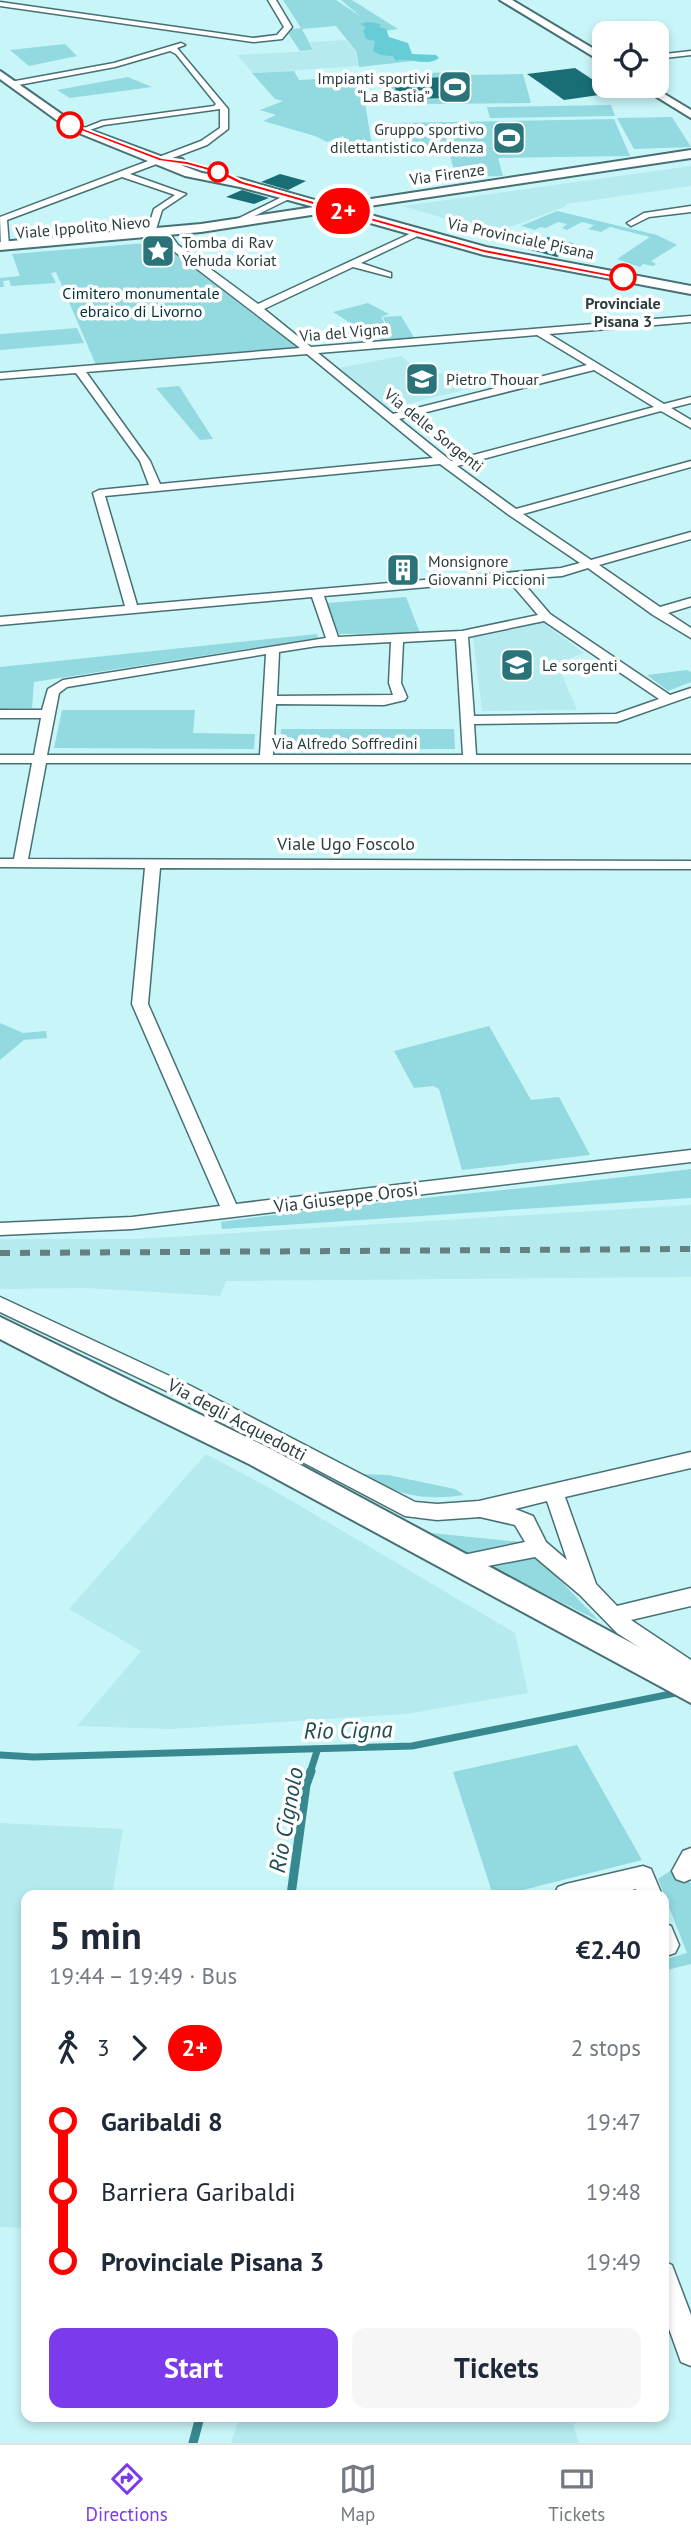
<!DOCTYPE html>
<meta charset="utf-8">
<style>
body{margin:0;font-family:"PT Sans",sans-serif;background:#f6f6f7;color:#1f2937;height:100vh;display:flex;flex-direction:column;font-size:26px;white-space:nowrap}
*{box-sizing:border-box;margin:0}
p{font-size:23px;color:#747a83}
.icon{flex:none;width:38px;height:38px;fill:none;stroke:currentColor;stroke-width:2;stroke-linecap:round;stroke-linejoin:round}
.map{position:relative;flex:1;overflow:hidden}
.side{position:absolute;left:21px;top:1890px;width:648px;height:532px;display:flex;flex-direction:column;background:#fff;border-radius:14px;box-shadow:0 4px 10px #0003}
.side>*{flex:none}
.badge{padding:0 14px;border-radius:23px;font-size:24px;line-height:46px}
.buttons{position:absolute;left:592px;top:21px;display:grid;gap:14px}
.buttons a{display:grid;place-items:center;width:77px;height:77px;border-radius:14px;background:#fff;box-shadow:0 4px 10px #0003;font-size:35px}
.map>.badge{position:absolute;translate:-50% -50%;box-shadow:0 0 0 4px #fff}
.legs{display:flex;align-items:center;gap:10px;height:77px;padding:0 28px;font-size:23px}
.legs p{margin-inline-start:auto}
.overview{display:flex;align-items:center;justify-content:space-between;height:119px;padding:0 28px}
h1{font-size:38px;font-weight:600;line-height:52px}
.button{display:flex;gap:14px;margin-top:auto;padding:14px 28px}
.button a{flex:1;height:80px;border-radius:14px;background:#7c3aed;color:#fff;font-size:28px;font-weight:600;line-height:80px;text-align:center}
.button a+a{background:#f6f6f7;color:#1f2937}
ul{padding:0 28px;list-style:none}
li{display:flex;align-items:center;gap:24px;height:70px;font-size:26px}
li i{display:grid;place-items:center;width:10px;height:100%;margin:0 9px;background:currentColor}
li i::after{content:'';width:18px;height:18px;margin:-9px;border:5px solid;border-radius:50%;background:#fff}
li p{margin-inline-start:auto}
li:first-child i{background:linear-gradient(#0000 50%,currentColor 0)}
li:last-child i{background:linear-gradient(currentColor 50%,#0000 0)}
.tabs{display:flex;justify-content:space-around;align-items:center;height:98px;border-top:2px solid #e0e1e3;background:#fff;font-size:19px;color:#747a83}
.tabs a{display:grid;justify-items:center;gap:4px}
.tabs .active{color:#7c3aed}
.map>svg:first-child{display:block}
</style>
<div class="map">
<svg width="691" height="2443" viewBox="0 0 691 2443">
<rect width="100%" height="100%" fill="#c8f5f8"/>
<g fill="#b5eaef">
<polygon points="346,40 355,51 358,66 253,73 237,55 314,51 310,42"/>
<polygon points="691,166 691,186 566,204 567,206 494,233 403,206"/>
<polygon points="401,356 425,376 457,371 465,376 482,372 496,382 388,409 339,368"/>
<polygon points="542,622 584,653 557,663 577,710 482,711 473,638"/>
<polygon points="691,1205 691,1277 226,1281 220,1296 87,1288 0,1289 0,1239 136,1239"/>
<polygon points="206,1454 275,1491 515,1633 528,1693 406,1714 171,1729 77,1726 141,1651 69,1609"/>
<polygon points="0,1823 123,1829 112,1895 26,1895 26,2228 0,2227"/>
<polygon points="240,2417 593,2417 573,2424 579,2443 231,2443"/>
</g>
<g fill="#92d9e0">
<polygon points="283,0 336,0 360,16 341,0 352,0 398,29 378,32 413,61 359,67 356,51 336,26 302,29 313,50 300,51 286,30 301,28"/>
<polygon points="65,44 77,56 29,66 10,50"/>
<polygon points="294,71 299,80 361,77 373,153 354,155 343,136 327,142 315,136 263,121 276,115 260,110 283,101 275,99 252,73"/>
<polygon points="465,72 466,75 523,74 531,103 422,104 421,100 386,100 382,74"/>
<polygon points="128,77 152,87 70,98 57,90"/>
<polygon points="611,105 615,116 490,118 487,107"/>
<polygon points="672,117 691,147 634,149 617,118"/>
<polygon points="614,119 630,156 498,158 503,176 456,177 449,152 399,153 393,123"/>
<polygon points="557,211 657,235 677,245 651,261 656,264 653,266 643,264 640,267 617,259 650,237 610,227 601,232 588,229 594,225 582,222 567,230 562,228 567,224 558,222 546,228 540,227 535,230 521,226"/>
<polygon points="159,242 298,348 96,365 56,272 51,273 56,283 11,286 9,280 3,281 4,287 0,287 0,278 20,276 12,254"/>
<polygon points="368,303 389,314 381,317 387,327 383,317 401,316 415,339 381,341 376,331 333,336 325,329 352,324 333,312"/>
<polygon points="77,328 84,343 0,350 0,334"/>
<polygon points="179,386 213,439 200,440 156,388"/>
<polygon points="406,597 420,633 339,634 326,603"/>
<polygon points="317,634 318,638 34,682 32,708 0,709 0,667"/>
<polygon points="687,670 691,672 691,682 668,691 647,675"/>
<polygon points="62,710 195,710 193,733 255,734 254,749 54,748"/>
<polygon points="281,729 454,729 455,749 280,749"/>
<polygon points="0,1023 23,1033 46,1031 47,1038 24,1040 0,1060"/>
<polygon points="489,1026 531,1100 559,1097 590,1155 462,1170 439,1089 433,1086 414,1088 394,1051"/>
<path d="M691 1169V1198L222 1229 221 1222C377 1200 535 1189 691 1169Z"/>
<path d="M361 1474 388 1475 455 1489 464 1495C421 1501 399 1495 361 1474Z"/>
<polygon points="421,1532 521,1542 465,1554"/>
<polygon points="535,1554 599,1621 485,1564"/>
<polygon points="577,1745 642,1860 515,1892 515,1895 493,1895 453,1772"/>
<polygon points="670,1871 691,1883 691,1964 663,1971 663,1960 687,1953 658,1879"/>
</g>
<path fill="#66ccd5" d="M368 22 381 24 379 27 386 29 389 37 408 43 412 54 436 55 439 58C425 68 409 56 396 61L393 56 381 55 373 51 375 41 366 39 363 31 366 27 360 24Z"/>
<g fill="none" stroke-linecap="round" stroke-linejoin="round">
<g stroke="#38888f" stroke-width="7">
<polyline points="0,1755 34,1757 412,1746 691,1690"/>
<polyline points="310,1773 317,1751"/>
</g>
<g stroke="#38888f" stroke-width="9">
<polyline points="291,1895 306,1785 311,1771"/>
<polyline points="193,2443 200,2417"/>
</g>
</g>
<g fill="#196e75">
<polygon points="575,68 613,93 564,100 527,74"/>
<polygon points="444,77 449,98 397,99 394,80"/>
<polygon points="280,174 306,181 288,190 261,182"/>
<polygon points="242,190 269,198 254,204 226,197"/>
<polygon points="548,237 579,245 557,257 527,249"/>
</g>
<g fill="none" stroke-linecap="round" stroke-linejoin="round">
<defs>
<g id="street">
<polygon points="268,0 276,0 292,27 282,39 253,42 0,6 0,2 253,38 277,35 284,27"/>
<polygon points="181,43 185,45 177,48 228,109 228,129 207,145 130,174 186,194 162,210 154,236 146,234 154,209 175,195 122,177 7,220 9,246 1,248 0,217 201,141 220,128 220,109 104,125 81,133 77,131 102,121 214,106 216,104 176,54 170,51 115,67 13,86 10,82 114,63"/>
<polygon points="691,51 691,55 656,59 656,55"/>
<polygon points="288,194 295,196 234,226 227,224"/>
<polygon points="691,206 691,212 649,217 631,226 627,223 644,213"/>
<path d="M416 231 424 233 361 263 391 273V277L353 267 264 309 311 347 691 316V322L549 334 664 404 691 397V403L671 408 691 420V428L661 411 457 466 516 509 691 461V467L523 514 591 560 691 532V539L599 565 660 607 691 598V606L668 613 691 628V638L653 615 588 568 562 576 520 579 550 614 670 695 691 688V696L617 722 474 724 476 755H691V763H46L28 859 691 861V869L160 868 148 1004 236 1204 691 1150V1162L132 1229 0 1235V1223L132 1217 220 1206 132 1004 145 868 0 867V859H14L32 763H0V755H34L41 718H0V710H42L48 689 63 680 326 638 312 597 0 625V617L125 606 93 493 99 490 149 485 140 461 76 373 0 379V373L300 348 171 249 165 235H171L178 245 258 304ZM537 335 587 365 393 414 318 353ZM307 354 433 458 160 484 150 461 86 372ZM594 370 654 407 451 461 399 419ZM440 464 509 515 580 563 561 568 137 605 105 496ZM508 580 538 615 462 631 338 637 324 596ZM544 621 659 699 616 714 474 716 468 637ZM456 639 463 755H273L276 704 384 705 405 700 407 697 401 683 403 642ZM391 642 389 683 393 695 277 696 279 652 317 646ZM266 654 260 755H47L59 693 67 687Z"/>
<path d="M0 1297 191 1386 415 1502 437 1504 479 1501 691 1452V1468L565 1497 596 1584 617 1606 691 1588V1606L631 1620 691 1660V1681L617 1633 580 1595 535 1557 456 1572 449 1570 446 1564 449 1558 525 1542 515 1525 480 1517 437 1520 405 1516 177 1396 0 1312ZM547 1501 567 1560 546 1542 533 1516 515 1509Z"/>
<polygon points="691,1848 691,1879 684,1882 676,1879 672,1871 683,1851"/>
<polygon points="643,1866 651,1869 662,1895 638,1895 636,1889 611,1895 554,1895 558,1887 566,1884"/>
<polygon points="663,1923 671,1926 679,1945 675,1953 663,1957"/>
<polygon points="663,2261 672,2265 691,2315 691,2366 681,2362 663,2312"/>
</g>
<g id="secondary">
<polygon points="500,0 512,0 604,55 604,63"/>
<polygon points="0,71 77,125 163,157 182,159 184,161 178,164 202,173 241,179 332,205 691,150 691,158 349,209 486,247 691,286 691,294 484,255 331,212 201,232 0,250 0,242 201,224 314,207 240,187 185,176 69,129 0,79"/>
<polygon points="639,86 651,86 691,110 691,118"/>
<polygon points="0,1317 269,1448 691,1675 691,1703 249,1464 114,1398 0,1339"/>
</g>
</defs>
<use href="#street" stroke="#477074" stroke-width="3"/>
<use href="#secondary" stroke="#477074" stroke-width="4"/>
<use href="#street" fill="#fff" fill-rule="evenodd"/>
<use href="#secondary" fill="#fff" fill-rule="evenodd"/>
<polyline stroke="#648082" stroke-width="6" stroke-dasharray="10 10" stroke-linecap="butt" points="0,1253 691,1249"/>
</g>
<polygon fill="#f00" stroke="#fff" stroke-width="2" points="70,123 162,158 187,161 223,171 243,181 484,249 627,277 623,280 484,253 239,184 219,174 187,165 159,161 68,126"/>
<defs>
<symbol id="stadium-square" viewBox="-11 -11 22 22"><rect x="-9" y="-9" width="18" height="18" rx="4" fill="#297379" stroke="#fff"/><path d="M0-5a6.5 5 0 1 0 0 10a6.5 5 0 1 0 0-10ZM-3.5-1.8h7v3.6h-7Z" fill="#fff"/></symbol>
<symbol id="sight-square" viewBox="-11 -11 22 22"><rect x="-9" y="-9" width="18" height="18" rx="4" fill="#297379" stroke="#fff"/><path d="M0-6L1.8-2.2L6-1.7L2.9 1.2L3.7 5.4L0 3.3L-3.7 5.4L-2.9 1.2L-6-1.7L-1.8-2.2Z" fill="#fff"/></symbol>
<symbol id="school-square" viewBox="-11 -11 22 22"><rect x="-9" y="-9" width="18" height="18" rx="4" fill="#297379" stroke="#fff"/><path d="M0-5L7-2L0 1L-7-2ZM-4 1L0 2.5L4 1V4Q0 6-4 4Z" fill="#fff"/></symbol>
<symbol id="building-square" viewBox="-11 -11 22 22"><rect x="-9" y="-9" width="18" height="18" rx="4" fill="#297379" stroke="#fff"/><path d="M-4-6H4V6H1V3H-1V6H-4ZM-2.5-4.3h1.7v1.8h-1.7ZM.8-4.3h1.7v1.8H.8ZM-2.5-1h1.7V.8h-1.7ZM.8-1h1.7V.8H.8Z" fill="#fff"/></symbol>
</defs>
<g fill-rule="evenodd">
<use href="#stadium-square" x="436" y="68" width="38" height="38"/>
<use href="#stadium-square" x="490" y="119" width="38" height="38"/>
<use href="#sight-square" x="139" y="232" width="38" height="38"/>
<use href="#school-square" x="403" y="360" width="38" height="38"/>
<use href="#building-square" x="384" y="551" width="38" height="38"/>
<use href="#school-square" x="498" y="646" width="38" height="38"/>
</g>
<g fill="#fff" stroke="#f00" stroke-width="3.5">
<circle cx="70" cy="125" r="12"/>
<circle cx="218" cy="172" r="9"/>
<circle cx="623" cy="277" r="12"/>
</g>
<g text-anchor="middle" stroke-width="7" stroke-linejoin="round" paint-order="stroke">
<g font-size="16" fill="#2b3d3f" stroke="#fff" text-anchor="start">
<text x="430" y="84" text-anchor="end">Impianti sportivi<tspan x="430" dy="18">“La Bastia”</tspan></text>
<text x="484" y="135" text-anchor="end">Gruppo sportivo<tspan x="484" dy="18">dilettantistico Ardenza</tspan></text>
<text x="182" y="248">Tomba di Rav<tspan x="182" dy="18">Yehuda Koriat</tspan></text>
<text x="446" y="385">Pietro Thouar</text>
<text x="428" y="567">Monsignore<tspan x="428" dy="18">Giovanni Piccioni</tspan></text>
<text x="542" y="671">Le sorgenti</text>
</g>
<g font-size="16" fill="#2b3d3f" stroke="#fff">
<text transform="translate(447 174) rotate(-8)" y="6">Via Firenze</text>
<text transform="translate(83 227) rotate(-5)" y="6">Viale Ippolito Nievo</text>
<text transform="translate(521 238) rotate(12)" y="6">Via Provinciale Pisana</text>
<text transform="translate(344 332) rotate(-5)" y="6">Via del Vigna</text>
<text transform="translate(434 430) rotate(39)" y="6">Via delle Sorgenti</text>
<text x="345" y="749">Via Alfredo Soffredini</text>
</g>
<g font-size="16" fill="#003337" stroke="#fff">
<text x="141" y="299">Cimitero monumentale<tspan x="141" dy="18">ebraico di Livorno</tspan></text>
</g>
<g font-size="16" font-weight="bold" fill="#2b3d3f" stroke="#fff">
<text x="623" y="309">Provinciale<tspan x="623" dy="18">Pisana 3</tspan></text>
</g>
<g font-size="18" fill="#2b3d3f" stroke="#fff">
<text x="346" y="850">Viale Ugo Foscolo</text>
<text transform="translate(346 1198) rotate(-7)" y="6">Via Giuseppe Orosi</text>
<text transform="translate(237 1420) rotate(28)" y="6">Via degli Acquedotti</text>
</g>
<g font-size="23" font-style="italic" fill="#204e52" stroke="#fff">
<text transform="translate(348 1730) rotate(-1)" y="8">Rio Cigna</text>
<text transform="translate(286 1820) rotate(-80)" y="8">Rio Cignolo</text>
</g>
</g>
</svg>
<div class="buttons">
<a><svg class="icon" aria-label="locate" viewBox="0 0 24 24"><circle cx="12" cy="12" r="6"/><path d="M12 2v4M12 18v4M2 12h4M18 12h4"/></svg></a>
</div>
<b class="badge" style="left:343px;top:211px;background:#f00;color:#fff">2+</b>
<section class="side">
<div class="overview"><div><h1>5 min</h1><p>19:44 – 19:49 · Bus</p></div><b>€2.40</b></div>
<div class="legs"><svg class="icon" aria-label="walk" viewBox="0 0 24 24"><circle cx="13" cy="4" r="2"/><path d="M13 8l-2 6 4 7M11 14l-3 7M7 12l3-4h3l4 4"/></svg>3<svg class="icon" aria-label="forward" viewBox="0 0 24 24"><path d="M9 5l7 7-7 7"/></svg><b class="badge" style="background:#f00;color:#fff">2+</b><p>2 stops</p></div>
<ul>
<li><i style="color:#f00"></i><b>Garibaldi 8</b><p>19:47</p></li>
<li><i style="color:#f00"></i><span>Barriera Garibaldi</span><p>19:48</p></li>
<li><i style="color:#f00"></i><b>Provinciale Pisana 3</b><p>19:49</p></li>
</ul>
<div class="button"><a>Start</a><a>Tickets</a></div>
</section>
</div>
<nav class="tabs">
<a class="active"><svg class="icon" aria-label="directions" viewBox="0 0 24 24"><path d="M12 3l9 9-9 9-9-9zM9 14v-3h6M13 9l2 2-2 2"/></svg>Directions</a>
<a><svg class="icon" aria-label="map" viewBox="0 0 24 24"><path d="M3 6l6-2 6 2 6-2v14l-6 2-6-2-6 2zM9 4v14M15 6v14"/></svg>Map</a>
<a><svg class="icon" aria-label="tickets" viewBox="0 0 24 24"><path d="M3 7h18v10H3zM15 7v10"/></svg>Tickets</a>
</nav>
